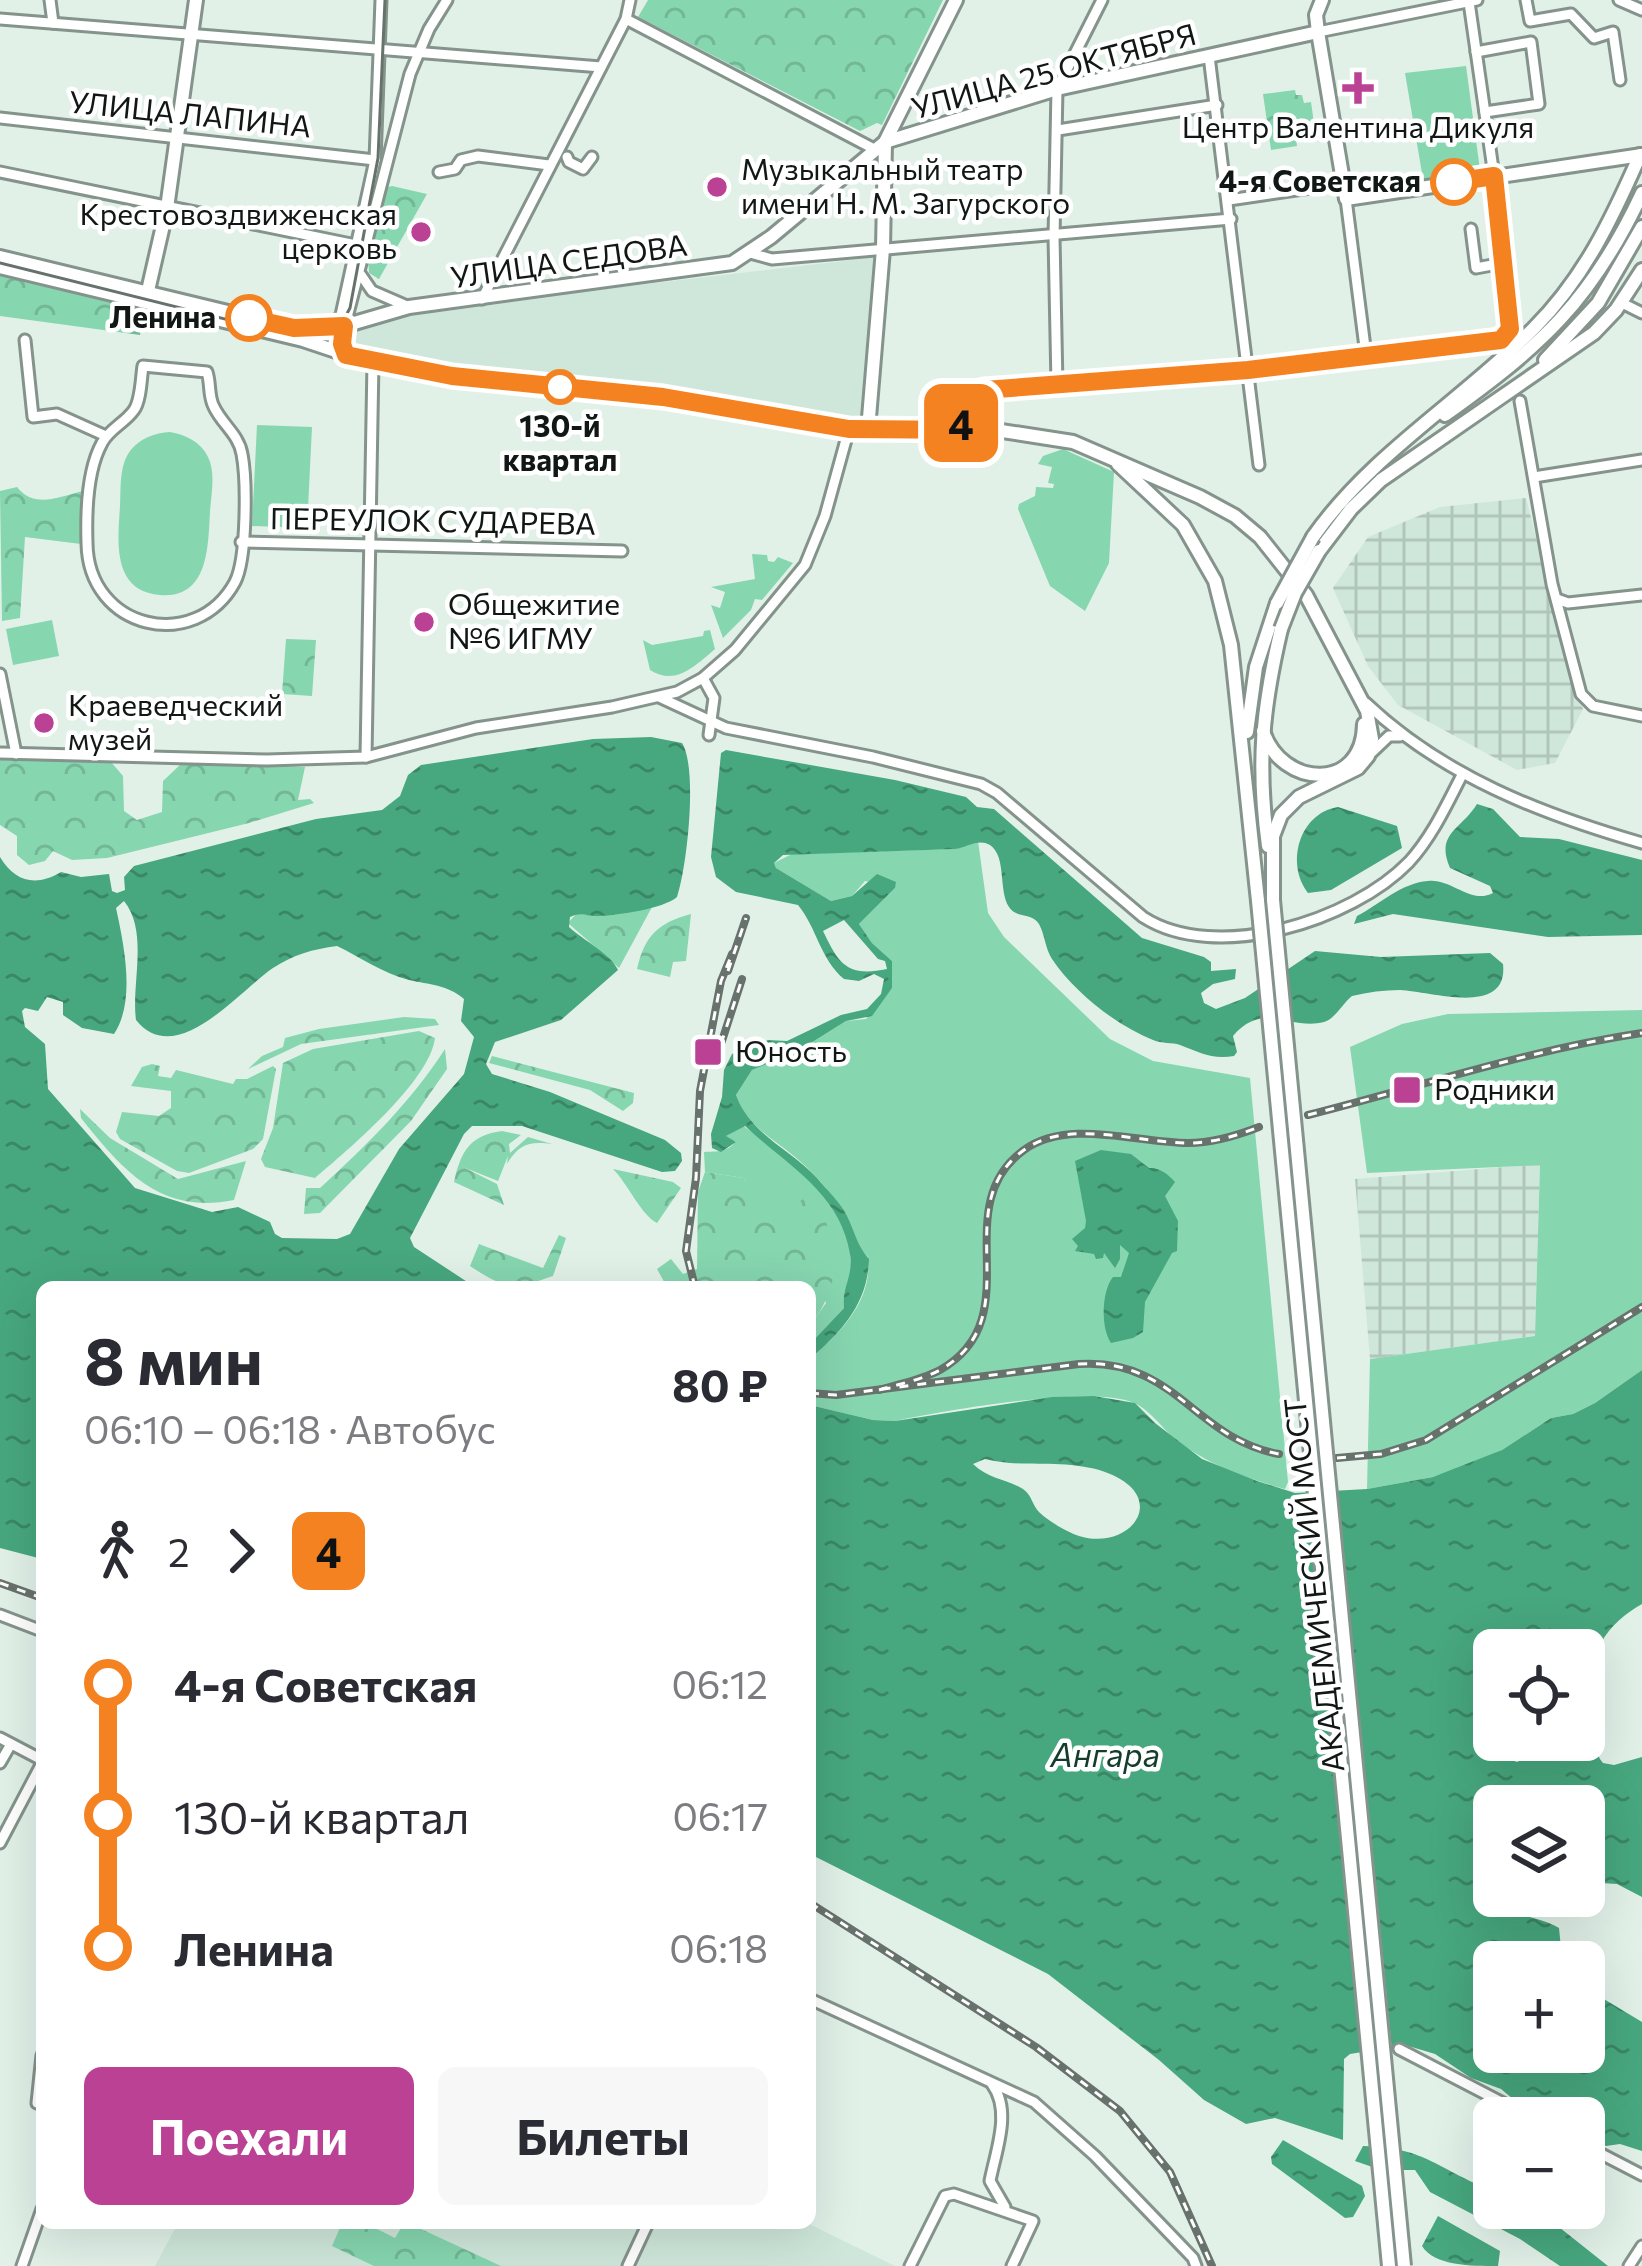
<!DOCTYPE html>
<html lang="ru">
<meta charset="utf-8">
<style>
body{margin:0;font-family:Commissioner,sans-serif;background:#f7f7f7;color:#2b2b33;height:100vh;display:flex;flex-direction:column;font-size:45px;white-space:nowrap}
*{box-sizing:border-box;margin:0}
p{font-size:39px;color:#7c7c81}
.icon{flex:none;width:66px;height:66px;fill:none;stroke:currentColor;stroke-width:2;stroke-linecap:round;stroke-linejoin:round}
.map{position:relative;flex:1;overflow:hidden}
.details{position:absolute;left:36px;top:1281px;width:780px;height:948px;display:flex;flex-direction:column;background:#fff;border-radius:18px;box-shadow:0 12px 48px #0002}
.details>*{flex:none}
.badge{padding:0 24px;border-radius:18px;font-size:42px;line-height:78px}
.buttons{position:absolute;left:1473px;top:1629px;display:grid;gap:24px}
.buttons a{display:grid;place-items:center;width:132px;height:132px;border-radius:18px;background:#fff;box-shadow:0 12px 48px #0002;font-size:60px}
.map>.badge{position:absolute;translate:-50% -50%;box-shadow:0 0 0 6px #fff}
.legs{display:flex;align-items:center;gap:18px;height:132px;padding:0 48px;font-size:39px}
.legs p{margin-inline-start:auto}
.overview{display:flex;align-items:center;justify-content:space-between;height:204px;padding:0 48px}
h1{font-size:66px;font-weight:700;line-height:90px}
.action{display:flex;gap:24px;margin-top:auto;padding:24px 48px}
.action a{flex:1;height:138px;border-radius:18px;background:#ba4193;color:#fff;font-size:48px;font-weight:700;line-height:138px;text-align:center}
.action a+a{background:#f7f7f7;color:#2b2b33}
ul{padding:0 48px;list-style:none}
li{display:flex;align-items:center;gap:42px;height:132px;font-size:45px}
li i{display:grid;place-items:center;width:18px;height:100%;margin:0 15px;background:currentColor}
li i::after{content:'';width:30px;height:30px;margin:-15px;border:9px solid;border-radius:50%;background:#fff}
li p{margin-inline-start:auto}
li:first-child i{background:linear-gradient(#0000 50%,currentColor 0)}
li:last-child i{background:linear-gradient(currentColor 50%,#0000 0)}
.map>svg:first-child{display:block}
</style>
<div class="map">
<svg width="1642" height="2266" viewBox="0 0 1642 2266">
<defs>
<pattern id="industrial-grid" width="8" height="8" patternUnits="userSpaceOnUse" patternTransform="scale(3)"><rect width="8" height="8" fill="#cfe7db"/><path d="M0 4h8M4 0v8" fill="none" stroke="#b1c5bb"/></pattern>
<pattern id="forest-crowns" width="20" height="18" patternUnits="userSpaceOnUse" patternTransform="scale(3)"><rect width="20" height="18" fill="#86d6b0"/><path d="M2 6a3 3 0 1 1 6 0M12 15a3 3 0 1 1 6 0" fill="none" stroke="#73b796"/></pattern>
<pattern id="water-ripples" width="26" height="14" patternUnits="userSpaceOnUse" patternTransform="scale(3)"><rect width="26" height="14" fill="#47a77e"/><path d="M2 4q2-2 4 0t4 0M15 11q2-2 4 0t4 0" fill="none" stroke="#3a8766"/></pattern>
</defs>
<rect width="100%" height="100%" fill="#e1f1e8"/>
<g fill="#cfe7db">
<polygon points="878,257 864,424 663,391 452,370 348,349 349,329 404,312"/>
<polygon points="178,2223 807,2223 895,2266 155,2266"/>
</g>
<g fill="url(#industrial-grid)">
<polygon points="1526,498 1574,687 1583,709 1555,763 1517,770 1398,705 1368,666 1333,588 1368,537 1440,507"/>
<polygon points="1540,1164 1535,1336 1370,1359 1355,1179"/>
</g>
<g fill="#86d6b0">
<polygon points="1466,66 1480,170 1423,179 1405,73"/>
<polygon points="257,425 312,427 307,528 252,526"/>
<path d="M170 432C186 435 201 442 208 457 216 473 211 495 210 512 208 546 209 599 160 595 111 591 118 540 120 506 121 488 119 466 130 451 140 438 155 433 170 432Z"/>
<polygon points="1063,449 1114,472 1109,563 1085,611 1050,586 1018,509 1019,504 1035,496 1036,487 1053,488 1054,484 1048,483 1052,467 1038,464 1043,456"/>
<polygon points="752,554 767,555 768,561 774,562 778,557 793,563 762,600 755,599 751,610 723,638 711,605 720,608 725,592 711,587 755,579"/>
<polygon points="52,620 59,656 13,665 6,629"/>
<path d="M710 630 715 649C694 667 675 686 650 670L643 640 652 645 703 636 704 631Z"/>
<path d="M978 841 988 913 1004 937 1110 1039 1153 1061 1250 1078 1288 1482 1285 1489C1245 1478 1209 1465 1176 1440 1163 1429 1149 1409 1134 1403 1094 1384 943 1411 895 1421L873 1420 810 1405V1359C840 1333 873 1301 868 1257 851 1241 849 1217 835 1199 823 1184 810 1169 795 1157 772 1138 746 1125 736 1095L752 1070 795 1053 846 1021 866 1019 892 988V961L872 943 859 924 895 888 865 881 852 896 831 901 776 868 774 863 792 854 955 849Z"/>
<polygon points="1642,1010 1642,1370 1595,1403 1573,1414 1551,1418 1502,1450 1479,1461 1433,1477 1367,1489 1370,1359 1535,1336 1540,1165 1367,1173 1350,1047 1402,1024 1448,1014"/>
<path d="M742 1125C786 1157 850 1201 851 1263 852 1281 841 1291 844 1308L810 1344V1326L826 1303 790 1209 752 1194 744 1178 705 1172 704 1152C717 1151 727 1153 736 1141H728L726 1136Z"/>
</g>
<g fill="url(#forest-crowns)">
<polygon points="648,0 943,0 882,125 877,123 860,131 638,17"/>
<polygon points="1295,90 1296,95 1302,95 1304,103 1311,102 1316,137 1296,140 1297,146 1271,150 1263,94"/>
<polygon points="392,186 427,194 379,279 369,273 368,258 388,187"/>
<polygon points="0,274 144,310 140,335 0,316"/>
<path d="M17 487C34 509 59 497 83 491L81 544 25 537 20 618 2 621 0 491Z"/>
<polygon points="286,639 316,640 312,696 282,694"/>
<polygon points="0,760 111,762 123,776 124,811 137,820 162,812 163,781 182,763 305,767 298,800 310,799 314,803 249,823 107,858 72,860 53,851 45,861 29,865 17,855 17,836 0,825"/>
<polygon points="652,907 619,968 568,923 577,913 598,916"/>
<path d="M691 914 686 961 673 962 670 977 637 969C645 935 658 923 691 914Z"/>
<polygon points="404,1017 435,1019 439,1025 301,1044 248,1069 262,1056 283,1047 285,1038 319,1029"/>
<path d="M419 1031 435 1038C430 1081 348 1150 315 1178L265 1167 261 1159 273 1128 283 1063 313 1049Z"/>
<path d="M445 1049 447 1069 411 1121 320 1213 304 1214 306 1188H320C367 1145 410 1103 445 1049Z"/>
<polygon points="492,1056 634,1093 633,1103 623,1111 590,1090 489,1063"/>
<polygon points="152,1064 160,1066 158,1076 171,1078 176,1070 233,1084 236,1079 247,1079 273,1066 276,1069 263,1139 253,1149 189,1173 177,1171 120,1139 116,1132 122,1112 159,1116 171,1108 171,1091 131,1086 142,1067"/>
<path d="M80 1109 110 1138 178 1179 246 1161 234 1200C161 1215 123 1171 81 1118Z"/>
<path d="M502 1131 521 1135 509 1144 510 1153 528 1137 552 1144C529 1141 519 1144 507 1164L508 1156 498 1181 463 1167 497 1184 504 1205 454 1182C461 1150 471 1135 502 1131Z"/>
<path d="M613 1169 673 1182 681 1188 657 1223C641 1215 628 1184 613 1169Z"/>
<path d="M705 1172 744 1178 753 1194 790 1208 809 1195C843 1237 843 1283 810 1326V1287H667L657 1269 671 1259 683 1274 697 1269 698 1192Z"/>
<path d="M559 1235 566 1238 553 1276C513 1290 505 1289 470 1266L479 1244 543 1268Z"/>
<polygon points="342,2223 365,2223 395,2238 404,2223 408,2223 501,2266 374,2266 332,2246"/>
</g>
<g fill="url(#water-ripples)" fill-rule="evenodd">
<path d="M651 737 682 743C698 768 687 868 677 897 663 909 618 915 599 916 586 917 583 911 570 917L569 927C583 940 612 955 618 970L561 1020 495 1042 486 1064 492 1074 550 1092 665 1140 681 1153 682 1161 675 1171 662 1172 522 1126H472L464 1134 410 1238 414 1247 475 1287H42V1559L0 1548V857C15 882 36 887 61 872L81 877 109 874 112 891 117 893 125 890 124 877 134 866 316 819 382 810 400 796 408 775 421 765 593 739ZM124 901C149 932 131 984 136 1020 176 1070 239 991 273 968 293 955 313 949 337 946 360 957 382 973 409 980 430 985 446 984 464 999L461 1021 474 1037 464 1074 399 1149 350 1234 337 1239 282 1238 275 1234 270 1222 238 1207 212 1212 135 1188 48 1089 45 1044 25 1027 22 1011 25 1008 38 1011 47 997 63 1002V1015L82 1028 114 1034C136 1001 124 945 116 908Z"/>
<path d="M726 750 895 780 966 797 977 807 994 809 1142 938 1204 957 1211 962V971L1236 969 1235 979 1213 984 1201 993 1204 1003 1216 1009 1245 998 1315 951 1381 957 1490 953 1503 964C1509 1018 1430 991 1400 990 1384 990 1368 992 1352 996 1343 1003 1335 1019 1324 1022 1291 1031 1264 1000 1233 1036L1237 1052 1234 1056C1212 1060 1199 1052 1180 1045 1172 1042 1162 1044 1153 1040 1116 1025 1075 993 1052 959 1045 948 1045 935 1039 924 1031 912 1017 919 1009 907 998 890 1007 857 990 845 979 838 967 847 955 849L783 855 774 863 776 868 831 901 852 896 877 874 896 882 895 888 859 924 872 943 892 961V988L872 1016 846 1021 795 1053 752 1070 736 1095C750 1134 790 1149 817 1178 827 1190 840 1202 847 1216 855 1232 857 1246 869 1259 868 1304 841 1332 810 1359V1344L844 1308C841 1289 854 1275 850 1254 840 1192 786 1165 745 1126L726 1136 736 1142 721 1152 712 1148 711 1134 722 1097 724 1070 732 1054 768 1040 787 1041 841 1015 867 1009 881 994 884 979 874 974 859 981 844 979C820 959 817 928 798 905L736 892 716 877 711 857 721 753ZM844 920 878 959 885 961 887 969C846 978 838 962 823 931Z"/>
<path d="M1477 804 1493 809 1520 837 1559 839 1642 860V935L1548 937 1393 914 1354 924 1357 916C1380 904 1401 883 1428 881 1451 878 1471 905 1493 893L1490 886 1450 868C1435 833 1461 830 1477 804Z"/>
<path d="M1338 807 1397 826 1402 848 1331 890 1308 893C1285 864 1299 813 1338 807Z"/>
<path d="M1101 1150 1131 1154 1149 1168C1159 1167 1168 1174 1175 1182L1165 1196 1178 1221 1177 1251 1172 1253 1145 1302 1143 1332 1133 1338 1111 1343C1100 1327 1102 1290 1113 1277H1121L1129 1253 1120 1245V1259L1115 1268 1104 1253 1103 1258 1096 1259 1094 1254 1075 1251 1078 1246 1072 1239 1085 1228 1086 1221 1075 1161Z"/>
<path d="M1642 1370V1604C1626 1613 1610 1626 1601 1643 1590 1665 1586 1744 1603 1763L1614 1765 1642 1757V1897L1617 1884 1584 1882V1806H1494V1896H1503C1516 1921 1538 1915 1559 1928L1561 1948 1553 1962H1494V2052H1584V1987L1642 2022V2151L1620 2144 1606 2146 1584 2136V2118H1553L1519 2104 1501 2089 1471 2078 1435 2054 1405 2045 1350 2054 1344 2059 1343 2140 1275 2118 1246 2124 1204 2100 1159 2060 1048 1974 810 1854V1405L873 1420 895 1421 1052 1397 1094 1396 1135 1403 1155 1423 1202 1459 1257 1481 1295 1493 1367 1489 1433 1477 1502 1450 1551 1418 1573 1414 1595 1403ZM985 1459C1025 1469 1064 1458 1105 1472 1172 1496 1131 1552 1079 1536 1067 1532 1048 1521 1039 1512 1032 1505 1032 1495 1023 1489 1007 1479 988 1479 973 1464ZM1494 1650H1584V1740H1548L1537 1752 1517 1762 1496 1754Z"/>
<polygon points="1283,2140 1362,2186 1365,2196 1353,2217 1345,2218 1272,2164 1271,2157"/>
<path d="M1363 2146C1427 2147 1439 2171 1494 2191V2208H1535L1608 2266H1560L1520 2239 1430 2192 1415 2170H1381L1355 2161Z"/>
<path d="M1438 2216 1500 2251 1498 2266C1471 2266 1434 2266 1422 2246Z"/>
</g>
<polygon fill="#e1f1e8" points="1337,1484 1392,2051 1364,2060 1308,1486"/>
<g fill="none" stroke-linecap="round" stroke-linejoin="round">
<defs>
<g id="minor">
<polyline points="50,0 53,23"/>
<polyline points="1526,0 1530,21 1571,14 1594,38 1613,32 1620,80"/>
<polyline points="1619,0 1642,10"/>
<polyline points="0,19 601,67"/>
<polyline points="626,19 876,150"/>
<polyline points="1318,32 1477,0"/>
<polyline points="1476,52 1531,42 1539,104 1485,112"/>
<polyline points="1209,56 1259,465"/>
<polyline points="0,118 375,160"/>
<polyline points="1058,130 1217,105"/>
<polyline points="567,157 569,162 583,169 592,157"/>
<polyline points="0,172 356,245"/>
<polyline points="439,172 455,169 461,160 478,156 549,165"/>
<polyline points="1346,199 1366,355"/>
<polyline points="1229,200 1344,183"/>
<polyline points="1471,229 1476,268 1503,263"/>
<polyline points="750,253 772,259 1231,219"/>
<polyline points="361,275 372,291 409,307"/>
<polyline points="482,299 626,19 630,0"/>
<polyline points="1622,303 1642,313"/>
<polyline points="345,325 410,74 429,29 447,0"/>
<polyline points="333,327 341,315 375,160 381,0"/>
<polyline points="25,340 33,417 57,414 106,436"/>
<path d="M143 366 207 372C211 384 208 396 214 407 222 424 239 435 242 454 247 481 247 559 235 582 196 654 88 630 87 543 86 513 87 470 102 443 109 429 125 423 134 410 141 400 141 379 143 366Z"/>
<polyline points="1057,385 1054,237 1057,89 1102,0"/>
<polyline points="1520,401 1552,584 1581,694 1593,706 1642,716"/>
<polyline points="924,430 960,401 984,390 1248,370 1505,338 1510,329 1494,176 1469,2"/>
<polyline points="1534,477 1642,460"/>
<polyline points="241,542 622,551"/>
<polyline points="1557,599 1568,603 1642,595"/>
<polyline points="0,674 16,754"/>
<polyline points="703,678 714,698 709,735"/>
<path d="M659 697 726 728 873 757 981 784 997 793 1143 917C1216 964 1352 921 1409 862 1432 837 1447 804 1462 775"/>
<path d="M1366 703C1443 776 1541 814 1642 843"/>
<polyline points="0,753 267,760 366,757 476,728 612,707 677,692 703,678 735,650 805,565 825,516 849,429"/>
<polyline points="1368,756 1389,736 1400,736"/>
<polyline points="366,757 373,362"/>
<polyline points="0,1615 42,1631"/>
<polyline points="0,1738 42,1760"/>
<polyline points="0,1763 11,1744"/>
<polyline points="0,1843 42,1763"/>
<polyline points="810,1999 1034,2102 1095,2156 1193,2258 1196,2266"/>
<polyline points="1399,2049 1532,2118"/>
<polyline points="42,2055 37,2103 42,2105"/>
<path d="M992 2084C1012 2111 996 2150 990 2181L1005 2207"/>
<polyline points="1584,2145 1642,2175"/>
<polyline points="22,2266 42,2209"/>
<polyline points="628,2266 648,2223"/>
<polyline points="910,2266 945,2196 954,2194 1033,2221 1012,2266"/>
<polyline points="1629,2266 1642,2246"/>
</g>
<g id="major">
<polyline points="1322,0 1316,15 1318,32 1346,199 1642,155"/>
<polyline points="0,257 294,328 344,326 409,307 732,263 771,237 885,142 1057,89 1318,32"/>
<polyline points="0,267 303,340 360,359 451,376 663,397 849,429 977,430"/>
<polyline points="147,295 167,208 196,0"/>
<polyline points="1545,360 1598,303 1642,227"/>
<polyline points="971,394 956,413 963,425 1073,442 1200,497 1235,516 1260,537 1306,595 1367,711 1372,739 1368,756 1358,768 1299,797 1281,815 1273,836 1273,900"/>
<path d="M1445 415C1541 346 1591 302 1642 193"/>
<polyline points="868,430 883,249 885,142 956,0"/>
<polyline points="1118,464 1183,525 1215,581 1231,645 1258,901"/>
<path d="M1313 537C1371 454 1463 400 1534 328 1584 278 1612 219 1640 155"/>
<polyline points="1319,551 1351,509 1381,480 1594,333 1616,310 1642,270"/>
<path d="M1263 731C1281 788 1363 793 1364 724"/>
<polyline points="1247,732 1256,667 1277,603"/>
<path d="M1268 846C1257 764 1262 710 1281 629"/>
</g>
</defs>
<use href="#minor" stroke="#84938b" stroke-width="15"/>
<use href="#major" stroke="#84938b" stroke-width="18"/>
<use href="#minor" stroke="#fff" stroke-width="9"/>
<use href="#major" stroke="#fff" stroke-width="12"/>
<polyline stroke="#68726c" stroke-width="3" points="0,263 289,335 320,336 338,330 350,308 378,158 385,0"/>
<defs>
<g id="rail">
<polyline points="728,971 746,918"/>
<polyline points="721,1044 742,979"/>
<path d="M1308 1115C1419 1087 1528 1050 1642 1033"/>
<polyline points="695,1287 686,1251 696,1178 700,1091 721,981 732,954"/>
<path d="M879 1390C899 1384 921 1380 940 1370 1033 1317 944 1208 1024 1150 1068 1118 1137 1143 1188 1143 1213 1143 1236 1136 1259 1127"/>
<path d="M810 1393 836 1395 1079 1364C1176 1358 1193 1438 1279 1454"/>
<polyline points="1337,1458 1381,1454 1426,1440 1642,1307"/>
<polyline points="0,1583 42,1598"/>
<polyline points="810,1903 1036,2047 1120,2111 1170,2172 1212,2266"/>
</g>
</defs>
<use href="#rail" stroke="#68726c" stroke-width="8"/>
<use href="#rail" stroke="#fff" stroke-width="3" stroke-dasharray="9" stroke-linecap="butt"/>
<defs>
<g id="major-bridge">
<polyline points="1277,603 1313,537"/>
<polyline points="1281,629 1295,593 1319,551"/>
<polyline points="1273,900 1404,2266"/>
<polyline points="1258,901 1389,2266"/>
</g>
</defs>
<use href="#major-bridge" stroke="#84938b" stroke-width="18" stroke-linecap="butt"/>
<use href="#major-bridge" stroke="#fff" stroke-width="12"/>
</g>
<g fill="none" stroke-linecap="round" stroke-linejoin="round">
<defs>
<polyline id="line-1" points="249,318 294,328 344,326 342,344 346,355 452,376 663,397 849,429 977,430 962,424 956,414 971,394 984,390 1248,370 1501,340 1510,329 1494,176 1454,182"/>
</defs>
<use href="#line-1" stroke="#fff" stroke-width="27"/>
<use href="#line-1" stroke="#f58220" stroke-width="18"/>
</g>
<g fill="#ba4193" stroke="#fff" stroke-width="4.5">
<path d="M1352 70h12v12h12v12h-12v12h-12v-12h-12v-12h12z"/>
<circle cx="717" cy="187" r="12"/>
<circle cx="421" cy="232" r="12"/>
<circle cx="424" cy="622" r="12"/>
<circle cx="44" cy="723" r="12"/>
<rect x="693" y="1037" width="30" height="30" rx="6"/>
<rect x="1392" y="1075" width="30" height="30" rx="6"/>
</g>
<g fill="#fff" stroke="#f58220" stroke-width="6">
<circle cx="1454" cy="182" r="21"/>
<circle cx="249" cy="318" r="21"/>
<circle cx="560" cy="387" r="15"/>
</g>
<g text-anchor="middle" stroke-width="9" stroke-linejoin="round" paint-order="stroke">
<g font-size="30" fill="#111714" stroke="#fff">
<text transform="translate(1054 72) rotate(-15)" y="10">УЛИЦА 25 ОКТЯБРЯ</text>
<text transform="translate(190 115) rotate(6)" y="10">УЛИЦА ЛАПИНА</text>
<text transform="translate(569 262) rotate(-8)" y="10">УЛИЦА СЕДОВА</text>
<text transform="translate(433 522) rotate(1)" y="10">ПЕРЕУЛОК СУДАРЕВА</text>
<text transform="translate(1315 1585) rotate(-96)" y="10">АКАДЕМИЧЕСКИЙ МОСТ</text>
</g>
<g font-size="30" fill="#111714" stroke="#fff" text-anchor="start">
<text x="1358" y="138" text-anchor="middle">Центр Валентина Дикуля</text>
<text x="741" y="180">Музыкальный театр<tspan x="741" dy="34">имени Н. М. Загурского</tspan></text>
<text x="397" y="225" text-anchor="end">Крестовоздвиженская<tspan x="397" dy="34">церковь</tspan></text>
<text x="448" y="615">Общежитие<tspan x="448" dy="34">№6 ИГМУ</tspan></text>
<text x="68" y="716">Краеведческий<tspan x="68" dy="34">музей</tspan></text>
<text x="735" y="1062">Юность</text>
<text x="1434" y="1100">Родники</text>
</g>
<g font-size="30" font-weight="bold" fill="#111714" stroke="#fff" text-anchor="end">
<text x="1421" y="192">4-я Советская</text>
<text x="216" y="328">Ленина</text>
<text x="560" y="437" text-anchor="middle">130-й<tspan x="560" dy="34">квартал</tspan></text>
</g>
<g font-size="33" font-style="italic" fill="#143d2c" stroke="#fff">
<text x="1105" y="1767">Ангара</text>
</g>
</g>
</svg>
<div class="buttons">
<a><svg class="icon" aria-label="locate" viewBox="0 0 24 24"><circle cx="12" cy="12" r="6"/><path d="M12 2v4M12 18v4M2 12h4M18 12h4"/></svg></a>
<a><svg class="icon" aria-label="layers" viewBox="0 0 24 24"><path d="M12 4l9 5-9 5-9-5zM3 14l9 5 9-5"/></svg></a>
<a>+</a>
<a>−</a>
</div>
<b class="badge" style="left:961px;top:423px;background:#f58220;color:#111">4</b>
<section class="details">
<div class="overview"><div><h1>8 мин</h1><p>06:10 – 06:18 · Автобус</p></div><b>80 ₽</b></div>
<div class="legs"><svg class="icon" aria-label="walk" viewBox="0 0 24 24"><circle cx="13" cy="4" r="2"/><path d="M13 8l-2 6 4 7M11 14l-3 7M7 12l3-4h3l4 4"/></svg>2<svg class="icon" aria-label="forward" viewBox="0 0 24 24"><path d="M9 5l7 7-7 7"/></svg><b class="badge" style="background:#f58220;color:#111">4</b></div>
<ul>
<li><i style="color:#f58220"></i><b>4-я Советская</b><p>06:12</p></li>
<li><i style="color:#f58220"></i><span>130-й квартал</span><p>06:17</p></li>
<li><i style="color:#f58220"></i><b>Ленина</b><p>06:18</p></li>
</ul>
<div class="action"><a>Поехали</a><a>Билеты</a></div>
</section>
</div>
